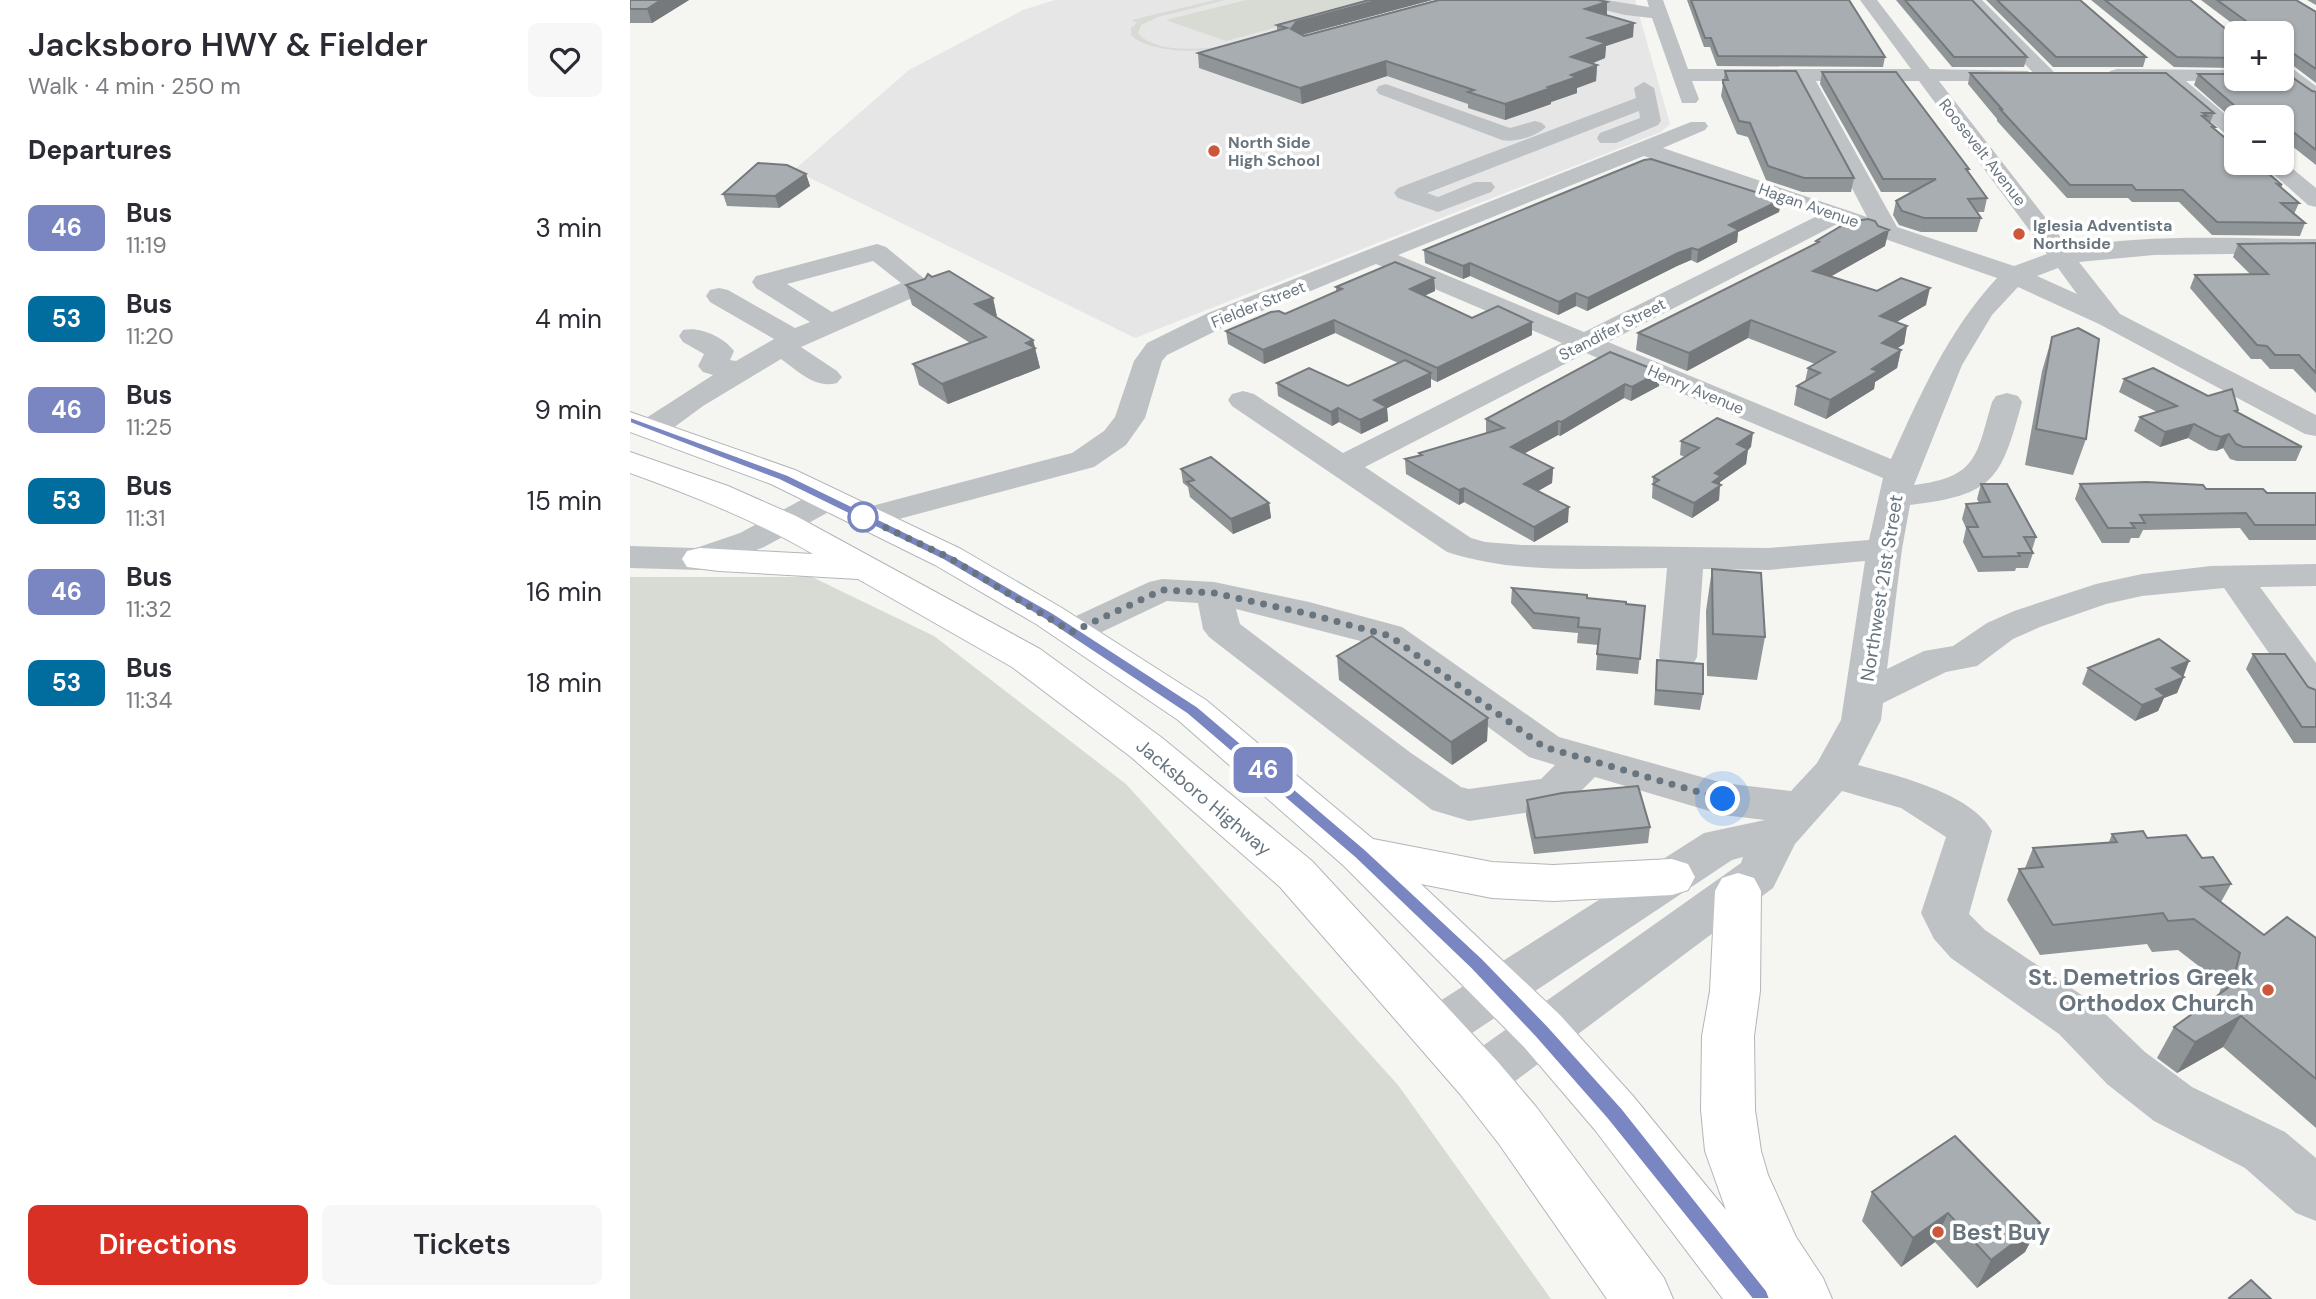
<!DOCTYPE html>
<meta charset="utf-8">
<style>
body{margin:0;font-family:"DM Sans",sans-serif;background:#f7f7f7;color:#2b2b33;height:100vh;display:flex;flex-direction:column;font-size:26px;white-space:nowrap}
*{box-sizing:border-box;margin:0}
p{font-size:23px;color:#7c7c81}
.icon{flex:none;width:38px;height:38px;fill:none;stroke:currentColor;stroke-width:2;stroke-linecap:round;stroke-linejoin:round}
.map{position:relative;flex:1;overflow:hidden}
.side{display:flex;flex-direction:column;background:#fff;width:630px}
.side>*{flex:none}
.badge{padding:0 14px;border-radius:10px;font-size:24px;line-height:46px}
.controls{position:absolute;left:1594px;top:21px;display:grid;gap:14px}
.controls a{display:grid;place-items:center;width:70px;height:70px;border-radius:10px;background:#fff;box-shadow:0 2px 5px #0004;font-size:35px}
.you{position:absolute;width:35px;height:35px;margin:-18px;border:5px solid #fff;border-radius:50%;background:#1a73e8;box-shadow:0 0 0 10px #1a73e833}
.map>.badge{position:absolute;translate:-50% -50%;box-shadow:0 0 0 4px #fff}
h2{padding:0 28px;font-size:26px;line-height:63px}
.round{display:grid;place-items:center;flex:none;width:74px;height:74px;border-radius:10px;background:#f7f7f7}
.headline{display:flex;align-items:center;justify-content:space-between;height:119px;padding:0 28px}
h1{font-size:33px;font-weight:600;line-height:52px}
.button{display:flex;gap:14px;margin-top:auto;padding:14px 28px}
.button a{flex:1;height:80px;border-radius:10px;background:#d93025;color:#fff;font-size:28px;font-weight:600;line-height:80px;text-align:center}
.button a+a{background:#f7f7f7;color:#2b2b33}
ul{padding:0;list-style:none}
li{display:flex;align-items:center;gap:21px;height:91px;padding:0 28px}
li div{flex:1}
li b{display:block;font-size:26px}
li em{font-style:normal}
li .badge{min-width:77px;font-weight:700;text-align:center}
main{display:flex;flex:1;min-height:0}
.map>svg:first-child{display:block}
</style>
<main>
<section class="side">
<div class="headline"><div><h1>Jacksboro HWY &amp; Fielder</h1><p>Walk · 4 min · 250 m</p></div><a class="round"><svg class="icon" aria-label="heart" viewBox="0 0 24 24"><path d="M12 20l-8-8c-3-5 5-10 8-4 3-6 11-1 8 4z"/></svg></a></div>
<h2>Departures</h2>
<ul>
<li><span class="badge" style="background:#7986c2;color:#fff">46</span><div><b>Bus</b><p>11:19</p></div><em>3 min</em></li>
<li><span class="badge" style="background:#006d9e;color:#fff">53</span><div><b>Bus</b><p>11:20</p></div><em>4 min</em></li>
<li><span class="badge" style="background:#7986c2;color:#fff">46</span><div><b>Bus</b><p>11:25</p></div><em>9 min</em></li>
<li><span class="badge" style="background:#006d9e;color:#fff">53</span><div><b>Bus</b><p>11:31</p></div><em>15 min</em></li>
<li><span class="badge" style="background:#7986c2;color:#fff">46</span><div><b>Bus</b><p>11:32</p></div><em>16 min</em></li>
<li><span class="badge" style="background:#006d9e;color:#fff">53</span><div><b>Bus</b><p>11:34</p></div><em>18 min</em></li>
</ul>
<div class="button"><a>Directions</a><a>Tickets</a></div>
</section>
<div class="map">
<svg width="1686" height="1299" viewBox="0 0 1686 1299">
<rect width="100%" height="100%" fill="#f5f5f2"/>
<polygon fill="#e5e6e5" points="425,0 1005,0 1040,124 1031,132 505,338 164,170 279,70 393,10"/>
<g fill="#d7dbd3">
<path d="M585 0H595L528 17 511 25 508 34C528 54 572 49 597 46 575 54 518 53 501 35V28L507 23 502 20Z"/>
<polygon points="616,0 748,0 596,41 536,20"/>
<polygon points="0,577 182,577 304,636 496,784 768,1085 921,1299 0,1299"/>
</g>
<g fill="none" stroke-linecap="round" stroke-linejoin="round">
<defs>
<g id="major">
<polygon points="0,412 165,470 331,549 432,608 576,700 743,839 862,862 923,865 1042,859 1058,864 1065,877 1058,890 1042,895 923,901 862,898 791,884 930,1015 1003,1096 1096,1210 1075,1151 1071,1110 1072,1036 1080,991 1085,891 1092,878 1108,873 1124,878 1131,891 1130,991 1124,1036 1125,1110 1131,1151 1138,1175 1166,1237 1193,1278 1202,1299 1093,1299 965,1130 894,1047 714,866 548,720 406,624 305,565 141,484 0,432"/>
<path d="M0 452 98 486 166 516 410 649 531 737 682 861 868 1062 907 1108 1034 1278 1043 1299H977L869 1144 830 1094 650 887 501 757 382 667 228 579 89 571 57 567 52 559 57 551 70 548 183 554C125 520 63 496 0 473Z"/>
</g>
</defs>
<use href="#major" stroke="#b2b6b9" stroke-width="2"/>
<g fill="#bfc2c5" fill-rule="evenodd">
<path d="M948 0H976L1019 7 1017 0H1033L1058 69H1281L1230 0H1247L1300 69 1398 71 1401 75 1398 79 1391 81H1309L1439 248C1519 233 1604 239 1686 239V253L1524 255 1449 262 1490 314 1686 415V436L1675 434 1469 324 1388 287 1362 315 1332 365 1284 485C1348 477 1346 456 1362 402L1366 396 1377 393 1388 396 1392 402C1371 480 1364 495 1280 505L1272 549 1257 669 1294 651 1323 646 1357 623 1384 611 1466 584 1512 574 1581 566 1686 564V586L1630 587 1686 663V705L1672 701 1594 588 1512 596 1476 604 1410 627 1383 639 1347 666 1316 672 1253 703 1251 720 1228 765C1268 776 1341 793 1362 831L1339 914 1355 930 1465 1004 1515 1052 1562 1087 1655 1132 1686 1158V1221L1666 1213 1615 1168 1524 1121 1477 1084 1429 1034 1321 958 1304 939 1291 913 1316 837 1271 808 1212 791 1165 844 1143 888 868 1094 849 1101 830 1094 823 1078 830 1062 1111 863 1113 857 1102 860 824 1045 806 1052 788 1045 780 1030 788 1015 1074 833 1135 820 1093 815 965 777 938 804 923 809 839 821 802 810 579 637 573 629 568 603 537 601 455 640 442 644 429 640 423 632 429 624 519 582 532 579 584 582 679 602 772 627 929 737 1093 783 1161 791 1187 763 1211 720 1235 561 1138 570 1073 569 1067 657 1062 666 1048 670 1034 666 1029 657 1037 568C964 568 887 575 817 552L602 406 598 400 602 394 613 391 624 394 713 453 932 343 746 264 598 325 537 355 532 361 515 418 496 445 464 467 235 528 223 525 218 518 223 511 442 453 474 431 485 417 504 361 517 343 578 313 1061 122H1075L1078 126 1075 130 1033 148 1237 217 1166 81H1062L1069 99 1066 103H1052L1022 18 995 15 950 4ZM1186 81H1289L1417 254 1384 266 1267 227ZM1014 156 1187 216 954 332 768 255ZM1209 223 1367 278C1318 331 1291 393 1261 459L978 342ZM1428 268 1447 294 1407 276ZM956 353 1253 478 1239 540 1138 548 892 545 855 542 841 538 735 467ZM606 609 746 645 899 757 925 765 911 779 839 789 831 787 781 753 610 624Z"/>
<polygon points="1335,0 1352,0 1423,71 1426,75 1423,79 1409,79"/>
<polygon points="1652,64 1659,66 1686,86 1686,102 1679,100 1651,79"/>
<polygon points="1487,69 1606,70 1606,79 1613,80 1556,81 1606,123 1606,139 1599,137 1534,81 1480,79 1477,75 1480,71"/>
<polygon points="1014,82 1024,88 1031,121 1028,125 986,143 970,143 967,138 970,133 1010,118 1009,111 797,193 808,197 845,182 861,182 865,187 861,192 808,212 768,198 764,193 768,188 1006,98 1004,88"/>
<path d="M756 84 880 128 905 121 912 123 916 127C907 136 885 143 872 140L749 94 746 90 749 86Z"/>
<polygon points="1652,160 1686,188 1686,207 1678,205 1631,163 1652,163"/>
<path d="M247 244 256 247 302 285 298 291 171 347 207 371 212 377 207 383C185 389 168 371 151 359L73 406 35 434 24 436 13 434 8 427 13 420 83 375 73 372 68 366 74 354 53 342 49 336 53 330C70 326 94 337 104 351L100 360 106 361 144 339 80 302 76 296 80 290 89 288 98 290 165 328 180 322 126 288 122 282 126 276ZM243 261 271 283 202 312 157 284Z"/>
<polygon points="198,489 210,492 215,499 210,506 134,547 83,567 70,570 0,568 0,546 66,548 110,533 186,492"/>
</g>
<use href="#major" fill="#fff" fill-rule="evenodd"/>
</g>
<g fill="#909598">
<polygon points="0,0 59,0 22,23 0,23"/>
<polygon points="739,0 802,0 672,35 977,2 977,15 1003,37 976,46 975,58 961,63 967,65 966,81 947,88 947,93 921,102 921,104 875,120 838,108 838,104 757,76 672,104 569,68 568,53 647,31 647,25"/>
<polygon points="1057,0 1219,0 1255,57 1253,67 1087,66 1080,47 1074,47"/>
<polygon points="1266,0 1342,0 1397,57 1394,67 1322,67"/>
<polygon points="1356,0 1450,0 1516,57 1513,67 1423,67"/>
<polygon points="1461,0 1560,0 1602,34 1606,35 1606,68 1544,67"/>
<polygon points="1571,0 1666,0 1686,12 1686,83 1661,64 1654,62 1653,71 1682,91 1686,92 1686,165 1652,138 1652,117 1606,117 1606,122 1564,85 1568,74 1652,79 1652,33 1609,33 1611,30"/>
<polygon points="1677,0 1686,0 1686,5"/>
<polygon points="1095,71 1224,178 1221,192 1172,192 1136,180 1118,137 1107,134 1091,96"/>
<polygon points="1192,72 1339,169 1338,172 1357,198 1354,212 1347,212 1351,218 1347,232 1291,232 1269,225 1263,215 1266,201 1282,192 1251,192 1190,84"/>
<polygon points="1340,73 1584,113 1580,123 1585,127 1585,129 1652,185 1651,188 1669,203 1664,214 1675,223 1670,236 1582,235 1549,202 1502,202 1498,198 1437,198 1367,121 1367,119 1338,84"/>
<polygon points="176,174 180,186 149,208 97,206 93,194"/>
<polygon points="1151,200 1149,212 1108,232 1107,242 1067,263 1061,260 1047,266 957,311 946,306 928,315 840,276 833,279 795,263 794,250"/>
<polygon points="1186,241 1255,246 1200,277 1296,305 1266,322 1277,326 1274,344 1266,348 1271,350 1267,368 1245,382 1244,389 1196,419 1164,405 1167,386 1175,382 1178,368 1185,364 1118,338 1057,371 1006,350 1008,333 1185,244"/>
<polygon points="1686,243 1686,393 1663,369 1640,369 1631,359 1621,359 1560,288 1565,275 1620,274 1603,257 1608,244"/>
<polygon points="302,277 363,298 367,317 403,340 410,368 318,404 289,385 283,364 340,343 282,305 276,285"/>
<polygon points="804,278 805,291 794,296 842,318 902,322 902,335 807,382 801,379 801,387 757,408 758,421 731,434 709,422 702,426 648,396 647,383 718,386 768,363 705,333 634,364 598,344 596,331 655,314 706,292 706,287"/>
<polygon points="1422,337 1456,439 1443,475 1395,465 1412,371"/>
<polygon points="1030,372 1029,386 1001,401 994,398 930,436 928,435 895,453 923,468 922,483 908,491 938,522 904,542 834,502 829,505 776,474 775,459 789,456 789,453 856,433 856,419"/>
<polygon points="1494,379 1607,412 1672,447 1666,461 1607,461 1600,459 1593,448 1586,451 1579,450 1558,438 1530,447 1504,431 1510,417 1527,412 1489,392"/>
<polygon points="1051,441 1121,447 1118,449 1116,464 1090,482 1089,500 1062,518 1022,498 1023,477 1055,457 1050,455"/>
<polygon points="551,469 639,503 641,518 603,534 560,497 558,487 553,483"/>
<polygon points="1351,484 1406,537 1402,550 1403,553 1398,568 1386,568 1385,571 1348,572 1333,542 1336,528 1332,519 1336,504 1349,503 1347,499"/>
<polygon points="1450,484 1576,489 1637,493 1686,493 1686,540 1619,540 1610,528 1513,530 1509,538 1501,538 1499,543 1472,543 1445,499"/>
<polygon points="1082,569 1135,637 1127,680 1077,676 1076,611"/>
<polygon points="882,588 1015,606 1008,674 966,670 968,645 947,643 948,633 903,629 881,603"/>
<polygon points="1623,654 1678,687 1686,690 1686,743 1664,743 1616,669"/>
<polygon points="707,656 858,718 857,741 822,765 709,680"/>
<polygon points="1027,660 1073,694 1070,710 1024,705"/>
<polygon points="1559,661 1547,693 1534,698 1528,711 1505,721 1452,684 1458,668"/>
<polygon points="897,800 1020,827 1018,843 904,854 896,815"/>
<polygon points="1482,834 1517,838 1572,858 1601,884 1591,902 1634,935 1686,938 1686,1128 1593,1047 1547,1073 1527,1058 1544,1027 1589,994 1592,984 1548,950 1522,952 1517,944 1410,955 1377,900 1389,869 1395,868 1403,848 1479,842"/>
<polygon points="1242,1192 1410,1223 1395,1252 1347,1288 1305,1242 1271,1267 1232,1221"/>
</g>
<g fill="#75797c">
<polygon points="31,0 59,0 22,23 17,9"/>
<polygon points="749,0 802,0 667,36 661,29 666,22"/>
<polygon points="977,2 977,16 955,9"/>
<polygon points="1004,23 1003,37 976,46 975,58 940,73 941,57 958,38"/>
<polygon points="756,61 757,76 672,104 670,88"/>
<polygon points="967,65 966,81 947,88 947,93 921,102 921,104 875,120 875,104 918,87 941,75"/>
<polygon points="176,174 180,186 149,208 145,196"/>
<polygon points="1151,200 1149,212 1108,232 1107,242 1067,263 1068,250 1099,225"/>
<polygon points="1259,230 1255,246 1180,288 1183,271"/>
<polygon points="1062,248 1061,260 1047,266 957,311 958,298 1048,253"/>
<polygon points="840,263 840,276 833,279 833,266"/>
<polygon points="804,278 805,291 780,302 780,289"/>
<polygon points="1300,288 1296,305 1246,334 1250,316"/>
<polygon points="946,293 946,306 928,315 929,302"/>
<polygon points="363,298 367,317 345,304"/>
<polygon points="704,320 705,333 634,364 633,350"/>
<polygon points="1121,320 1118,338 1057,371 1059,353"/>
<polygon points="902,322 902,335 807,382 807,368"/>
<polygon points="1277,326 1274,344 1248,361 1252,343"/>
<polygon points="403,340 410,368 318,404 312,384"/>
<polygon points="1271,350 1267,368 1245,382 1244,389 1196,419 1200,400 1242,369"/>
<polygon points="1030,372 1029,386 1001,401 1002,387"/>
<polygon points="801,373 801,387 757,408 758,421 731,434 730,420 744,400"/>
<polygon points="995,384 994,398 930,436 931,422"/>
<polygon points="708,408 709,422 702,426 701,412"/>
<polygon points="928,421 928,435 881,461 881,447"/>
<polygon points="1564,424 1558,438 1530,447 1535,432"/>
<polygon points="1123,433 1121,447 1118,449 1116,464 1090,482 1089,500 1062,518 1064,503 1085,473 1107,444"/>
<polygon points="1599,434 1593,448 1586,451 1591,437"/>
<polygon points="923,468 922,483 894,499 894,484"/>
<polygon points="834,488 834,502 829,505 829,490"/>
<polygon points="639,503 641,518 603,534 601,519"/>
<polygon points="939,507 938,522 904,542 904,527"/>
<polygon points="1559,661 1553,677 1542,668"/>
<polygon points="1554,677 1547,693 1534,698 1528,711 1505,721 1512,705 1526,689"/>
<polygon points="858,718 857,741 822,765 821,742"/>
<polygon points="1611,1016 1593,1047 1547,1073 1565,1042"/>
<polygon points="1318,1213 1305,1242 1271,1267 1283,1238"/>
<polygon points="1410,1223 1395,1252 1347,1288 1361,1260"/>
</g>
<g fill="#a7adb1" stroke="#75797c" stroke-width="2">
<polygon points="0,0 31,0 17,9 0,9"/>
<polygon points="739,0 749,0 666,22 661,29 674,36 809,0 968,0 977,2 955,9 1004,23 958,38 976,43 941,57 967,65 941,75 947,77 918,87 921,88 875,104 838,92 844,90 756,61 670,88 568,53 657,28 647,25"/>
<polygon points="1061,0 1219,0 1255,57 1088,56 1081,38 1075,38"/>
<polygon points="1275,0 1342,0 1397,57 1324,57"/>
<polygon points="1367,0 1450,0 1516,57 1426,57"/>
<polygon points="1475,0 1560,0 1602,34 1606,35 1606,58 1547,57"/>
<polygon points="1587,0 1666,0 1686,12 1686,69 1664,54 1654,52 1653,71 1682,91 1686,92 1686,150 1652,123 1652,117 1645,117 1640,113 1613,113 1568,74 1606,74 1606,79 1652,79 1652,33 1611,33 1612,26 1616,25 1616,21"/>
<polygon points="1095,71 1166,71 1224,178 1174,178 1138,166 1120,123 1109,121 1093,83 1093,80 1098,80"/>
<polygon points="1192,72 1266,72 1339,169 1336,169 1357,198 1338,199 1351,218 1294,218 1272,211 1266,201 1306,179 1253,179"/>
<polygon points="1340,73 1536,73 1584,113 1573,113 1577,116 1572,116 1585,127 1582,127 1606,147 1606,163 1626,163 1652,185 1647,184 1669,203 1651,203 1675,223 1587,222 1553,190 1506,190 1502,185 1440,185 1370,109 1372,109"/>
<polygon points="1021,159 1151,200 1099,225 1109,230 1068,250 1062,248 1048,253 958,298 946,293 929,302 840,263 833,266 794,250 1014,160"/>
<polygon points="128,163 157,165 176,174 145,196 93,194"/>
<polygon points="1238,219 1245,221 1248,226 1259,230 1183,271 1247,291 1271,278 1300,288 1250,316 1277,326 1252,343 1271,350 1242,369 1248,371 1200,400 1167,386 1190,373 1178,368 1205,352 1121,320 1059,353 1008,333 1189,242 1186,241 1218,222"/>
<polygon points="1686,243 1686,373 1669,355 1645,355 1637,346 1627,345 1565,275 1638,274 1608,244"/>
<polygon points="765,262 804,278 780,289 842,318 868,306 902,322 807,368 704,320 633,350 596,331 641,312 649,311 655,314 712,289 706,287"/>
<polygon points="319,271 363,298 345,304 403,340 396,343 405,348 312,384 283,364 356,337 276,285 295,279 298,274 302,277"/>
<polygon points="1448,328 1469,339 1456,439 1406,429 1422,337"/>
<polygon points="980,352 1030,372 1002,387 995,384 931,422 928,421 881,447 923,468 894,484 939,507 904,527 834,488 829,490 775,459 792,455 789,453 874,428 856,419"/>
<polygon points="775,360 801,373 744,400 757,407 730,420 708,408 701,412 647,383 679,368 718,386"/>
<polygon points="1523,368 1578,396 1602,389 1608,410 1605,411 1672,447 1613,447 1606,444 1599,434 1591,437 1585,435 1564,424 1535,432 1510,417 1547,406 1494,379"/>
<polygon points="1087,418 1123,433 1107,444 1118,449 1085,473 1091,476 1083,482 1091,485 1064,503 1023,484 1029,480 1023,477 1069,448 1051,441"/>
<polygon points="581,457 639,503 601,519 557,482 564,480 551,469"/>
<polygon points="1517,482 1573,485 1576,489 1633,489 1637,493 1686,493 1686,525 1625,525 1616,513 1510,515 1515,523 1501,523 1505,528 1478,528 1450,484"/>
<polygon points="1351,484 1377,484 1406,537 1394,537 1403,553 1388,553 1390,556 1353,557 1337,527 1348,527 1336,504 1360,502"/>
<polygon points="1082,569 1131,573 1135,637 1083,634"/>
<polygon points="882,588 957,595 957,598 996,602 996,604 1015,606 1010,659 967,654 970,629 948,627 949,618 904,613"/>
<polygon points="742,636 858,718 821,742 707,656"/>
<polygon points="1529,639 1559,661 1542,668 1554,677 1526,689 1535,696 1512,705 1458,668"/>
<polygon points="1623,654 1655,654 1678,687 1686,690 1686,727 1672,727"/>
<polygon points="1027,660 1073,664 1073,694 1026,690"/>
<polygon points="1008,786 1020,827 905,838 897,800 932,793"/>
<polygon points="1513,831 1517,838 1556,835 1572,858 1583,857 1601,884 1571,887 1634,935 1657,917 1686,938 1686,1079 1611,1016 1565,1042 1544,1027 1602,985 1610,953 1564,919 1538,921 1533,913 1423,925 1389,869 1413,867 1403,848 1487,842 1482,834"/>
<polygon points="1325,1136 1410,1223 1361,1260 1318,1213 1283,1238 1242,1192"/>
<polygon points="1621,1280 1641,1299 1600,1299 1599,1298"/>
</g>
<polygon fill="#7986c2" stroke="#fff" stroke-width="2" points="0,417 158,475 322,555 423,613 568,707 736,850 853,959 918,1026 991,1107 1137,1291 1140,1299 1122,1299 977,1119 905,1037 841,969 725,858 557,714 414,619 313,560 149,480 0,423"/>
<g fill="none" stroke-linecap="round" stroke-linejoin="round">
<polyline stroke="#68757f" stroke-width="7" stroke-dasharray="0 12.6" points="233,517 318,557 442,632 532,590 584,593 679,614 760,636 914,747 1093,799"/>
</g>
<g fill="#cc573b" stroke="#fff" stroke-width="2.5">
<circle cx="584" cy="151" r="7"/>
<circle cx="1389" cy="234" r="7"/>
<circle cx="1638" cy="990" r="7"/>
<circle cx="1308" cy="1232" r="7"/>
</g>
<circle fill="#fff" stroke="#7986c2" stroke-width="3.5" cx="233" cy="517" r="14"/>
<g text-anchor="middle" stroke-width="7" stroke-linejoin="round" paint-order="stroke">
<g font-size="16" font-weight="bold" fill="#68757f" stroke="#fff" text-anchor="start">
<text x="598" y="148">North Side<tspan x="598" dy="18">High School</tspan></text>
<text x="1403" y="231">Iglesia Adventista<tspan x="1403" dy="18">Northside</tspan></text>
</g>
<g font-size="16" fill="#68757f" stroke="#fff">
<text transform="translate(1353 152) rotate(52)" y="6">Roosevelt Avenue</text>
<text transform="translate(1179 205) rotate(19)" y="6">Hagan Avenue</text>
<text transform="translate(628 304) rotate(-22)" y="6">Fielder Street</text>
<text transform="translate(982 329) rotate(-27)" y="6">Standifer Street</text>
<text transform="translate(1066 389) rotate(23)" y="6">Henry Avenue</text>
</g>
<g font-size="19" fill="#68757f" stroke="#fff">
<text transform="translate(1251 588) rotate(-81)" y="7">Northwest 21st Street</text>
<text transform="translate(574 797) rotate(40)" y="7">Jacksboro Highway</text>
</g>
<g font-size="23" font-weight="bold" fill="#68757f" stroke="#fff" text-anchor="end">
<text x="1624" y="985">St. Demetrios Greek<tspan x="1624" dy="26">Orthodox Church</tspan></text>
<text x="1322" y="1240" text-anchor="start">Best Buy</text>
</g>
</g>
</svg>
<div class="controls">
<a>+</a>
<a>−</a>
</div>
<div class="you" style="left:1093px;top:799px"></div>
<b class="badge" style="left:633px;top:770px;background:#7986c2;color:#fff">46</b>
</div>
</main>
